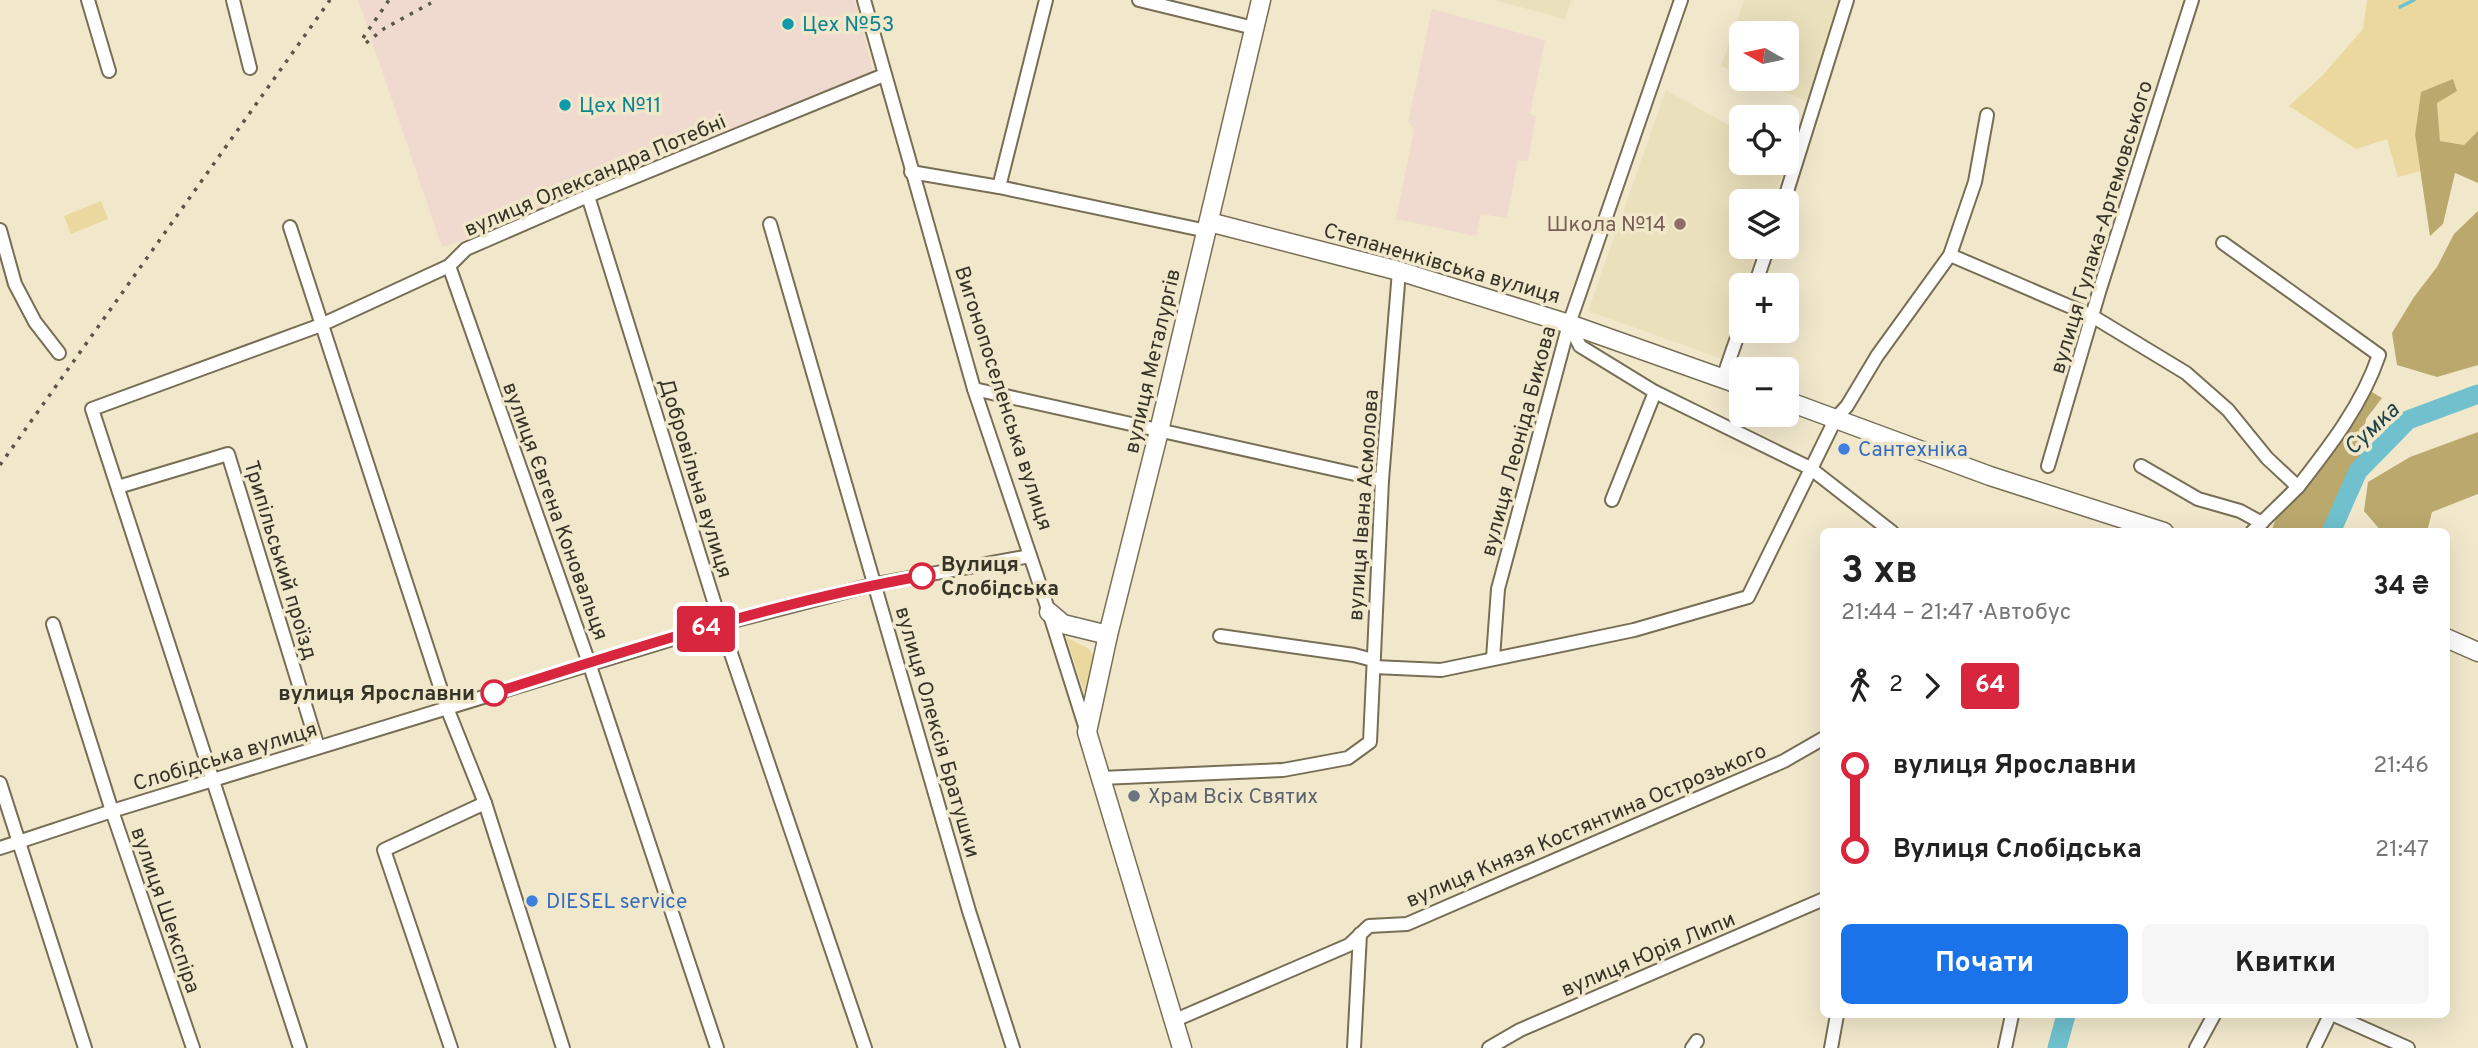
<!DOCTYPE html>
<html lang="uk">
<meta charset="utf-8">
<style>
body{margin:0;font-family:Overpass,sans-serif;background:#f6f6f6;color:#222;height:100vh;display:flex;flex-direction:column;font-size:26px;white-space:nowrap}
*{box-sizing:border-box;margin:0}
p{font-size:23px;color:#767676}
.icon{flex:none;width:38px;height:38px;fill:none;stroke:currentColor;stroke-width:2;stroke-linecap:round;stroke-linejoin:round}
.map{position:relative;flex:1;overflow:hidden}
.details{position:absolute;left:1820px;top:528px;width:630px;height:490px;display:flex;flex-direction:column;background:#fff;border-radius:10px;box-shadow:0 7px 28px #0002}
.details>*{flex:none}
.badge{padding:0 14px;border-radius:5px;font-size:24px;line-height:46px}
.needle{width:46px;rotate:279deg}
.tools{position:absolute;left:1729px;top:21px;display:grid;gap:14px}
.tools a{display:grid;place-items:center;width:70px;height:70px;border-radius:10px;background:#fff;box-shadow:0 7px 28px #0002;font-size:35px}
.map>.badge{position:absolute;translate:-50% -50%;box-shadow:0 0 0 4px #fff}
.legs{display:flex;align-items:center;gap:10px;height:77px;padding:0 21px;font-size:23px}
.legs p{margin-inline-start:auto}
.overview{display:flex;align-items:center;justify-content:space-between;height:119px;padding:0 21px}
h1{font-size:38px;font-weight:700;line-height:52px}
.button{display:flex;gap:14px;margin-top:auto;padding:14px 21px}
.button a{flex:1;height:80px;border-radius:10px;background:#1a73e8;color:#fff;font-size:28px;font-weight:700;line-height:80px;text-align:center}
.button a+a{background:#f6f6f6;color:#222}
ul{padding:0 21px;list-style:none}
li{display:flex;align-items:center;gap:24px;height:84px;font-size:26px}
li i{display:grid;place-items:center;width:10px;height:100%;margin:0 9px;background:currentColor}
li i::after{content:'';width:18px;height:18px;margin:-9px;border:5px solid;border-radius:50%;background:#fff}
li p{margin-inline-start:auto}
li:first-child i{background:linear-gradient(#0000 50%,currentColor 0)}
li:last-child i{background:linear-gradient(currentColor 50%,#0000 0)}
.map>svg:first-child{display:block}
</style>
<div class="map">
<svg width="2478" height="1048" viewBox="0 0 2478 1048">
<rect width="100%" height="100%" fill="#f1e8cc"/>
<g fill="#ebe0bc">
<polygon points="1494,0 1570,0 1571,1 1565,19"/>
<polygon points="1744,0 1840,0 1809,102 1752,79 1787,79 1787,33 1741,33 1741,74 1721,66"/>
<polygon points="1666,90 1741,132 1741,163 1786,163 1773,201 1741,201 1741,247 1758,247 1746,285 1741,285 1741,300 1722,359 1588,311"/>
</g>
<g fill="#f0d9ce">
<polygon points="358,0 855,0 873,71 464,240 442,247"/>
<polygon points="1432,9 1545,40 1530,114 1536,116 1528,161 1518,160 1507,218 1481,214 1476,236 1396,219 1414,130 1408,122"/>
</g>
<g fill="#ead89e">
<polygon points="2367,0 2478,0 2478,131 2464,145 2440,141 2437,103 2453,80 2421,92 2415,135 2420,171 2398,177 2387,139 2356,149 2289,106 2322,76 2363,29"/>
<polygon points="101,201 108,219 71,234 64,216"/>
<polygon points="1066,637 1089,649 1094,656 1086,698"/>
</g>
<g fill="#baa86c">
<polygon points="2453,79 2457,91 2437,103 2440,141 2464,145 2478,131 2478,183 2455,173 2443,224 2430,236 2415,135 2421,92"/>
<polygon points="2478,211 2478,365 2437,377 2397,365 2392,333 2414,297 2437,267 2454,234"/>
<polygon points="2370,391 2382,398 2366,419 2358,471 2331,532 2271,532 2283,499"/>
<polygon points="2478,432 2478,494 2432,512 2427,532 2382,532 2364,511 2368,482 2410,457"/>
</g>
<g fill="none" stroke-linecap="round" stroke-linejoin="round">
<polyline stroke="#70c0ce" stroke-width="3.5" points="2400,7 2414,0"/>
<g stroke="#70c0ce" stroke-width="19">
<polyline points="2331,532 2358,471 2408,420 2478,394"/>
<polyline points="2057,1048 2066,1015"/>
</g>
<defs>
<g id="street">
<polyline points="88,0 109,71"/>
<polyline points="233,0 250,68"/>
<polyline points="864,0 974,389 1049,612 1086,729"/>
<polyline points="1139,0 1254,28"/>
<polyline points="911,172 999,187 1207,231"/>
<polyline points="999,187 1046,0"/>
<polyline points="588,196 721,624 865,1048"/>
<polyline points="1784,201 1847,0"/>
<polyline points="770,224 969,911 1013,1048"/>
<polyline points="290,227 447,708 485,803 563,1048"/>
<polyline points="0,230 15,284 35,322 59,353"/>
<path d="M2223 243 2379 355C2362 405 2330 446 2298 487"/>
<polyline points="1950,255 2092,316 2186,373 2228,410 2267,458 2298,487 2252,532"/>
<polyline points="449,266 589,663 717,1048"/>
<polyline points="1755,285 1768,247"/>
<polyline points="1569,324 1580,346 1655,392 1810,468 1892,532"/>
<polyline points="1723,378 1741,326"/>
<polyline points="974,389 1382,480"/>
<polyline points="2048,466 2099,292 2192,0"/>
<polyline points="2141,466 2198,499 2240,511 2262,523"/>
<polyline points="118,487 228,454 318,747"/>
<polyline points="1612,500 1655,392"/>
<polyline points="53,624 112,811 193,1048"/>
<polyline points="1220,636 1354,655 1373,660"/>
<polyline points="1493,658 1498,589 1569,324 1681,0"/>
<polyline points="1374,667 1441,670 1634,630 1748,597 1836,418 1847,406 1877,356 1950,255 1975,182 1987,115"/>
<polyline points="1101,778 1283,770 1348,758 1370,742 1382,480 1399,271"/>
<polyline points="0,783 85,1048"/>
<polyline points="0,848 112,811 721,624 876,584 1030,556"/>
<polyline points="2334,1015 2408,1048"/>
<polyline points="1173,1021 1349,945 1369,926 1407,924 1784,761 1824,738"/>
<polyline points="300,1048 92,409 321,325 449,266 466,249 588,196 884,75"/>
<polyline points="451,1048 384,850 485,803"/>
<polyline points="1354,1048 1360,934"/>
<polyline points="1489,1048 1520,1030 1824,899"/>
<polyline points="1692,1048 1697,1041"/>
<polyline points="1831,1048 1837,1015"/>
<polyline points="2005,1048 2012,1015"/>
<polyline points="2196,1048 2214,1015"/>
<polyline points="2314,1048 2330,1015"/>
</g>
<g id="secondary">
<polyline points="1209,222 1399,271 1569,324 1741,385"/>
<polyline points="1787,401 1990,476 2164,532"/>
<polyline points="1049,612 1063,624 1108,635"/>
<polyline points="2446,638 2478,652"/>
<polyline points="1182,1048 1087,732 1108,635 1159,431 1261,0"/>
</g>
</defs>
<use href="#street" stroke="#776f55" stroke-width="16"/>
<use href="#secondary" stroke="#776f55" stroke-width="21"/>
<use href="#street" stroke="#fff" stroke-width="12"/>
<use href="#secondary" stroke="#fff" stroke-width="18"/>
<g stroke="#595547" stroke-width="3.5" stroke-dasharray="3.5 7" stroke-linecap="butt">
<polyline points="363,38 389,0"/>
<polyline points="366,43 385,28 431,3"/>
<polyline points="0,465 330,0"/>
</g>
</g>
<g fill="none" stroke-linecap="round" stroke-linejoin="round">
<defs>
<path id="line-1" d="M494 693C634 648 777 602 922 576"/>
</defs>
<use href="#line-1" stroke="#fff" stroke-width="16"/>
<use href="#line-1" stroke="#d7263d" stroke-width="10"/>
</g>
<g fill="#0f9aa8" stroke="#f1e8cc" stroke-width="2.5">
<circle cx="788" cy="24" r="7"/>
<circle cx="565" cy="105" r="7"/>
</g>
<circle fill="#8d6e63" stroke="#f1e8cc" stroke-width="2.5" cx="1680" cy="224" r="7"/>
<g fill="#3f7fe0" stroke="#f1e8cc" stroke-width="2.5">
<circle cx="1844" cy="449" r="7"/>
<circle cx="532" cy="901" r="7"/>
</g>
<g fill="#fff" stroke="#d7263d" stroke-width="3.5">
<circle cx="922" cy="576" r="12"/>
<circle cx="494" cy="693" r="12"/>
</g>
<circle fill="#6b7280" stroke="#f1e8cc" stroke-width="2.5" cx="1134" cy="796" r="7"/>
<g text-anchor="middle" stroke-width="7" stroke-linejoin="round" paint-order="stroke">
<g font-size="21" fill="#0d838f" stroke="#f1e8cc" text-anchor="start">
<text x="802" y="31">Цех №53</text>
<text x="579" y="112">Цех №11</text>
</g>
<g font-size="21" fill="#363328" stroke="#f1e8cc">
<text transform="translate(595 175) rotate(-23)" y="7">вулиця Олександра Потебні</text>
<text transform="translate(2101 227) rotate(-73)" y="7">вулиця Гулака-Артемовського</text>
<text transform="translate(1442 263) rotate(16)" y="7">Степаненківська вулиця</text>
<text transform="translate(1152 361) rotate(-77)" y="7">вулиця Металургів</text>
<text transform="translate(1004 398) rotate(72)" y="7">Вигонопоселенська вулиця</text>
<text transform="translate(1518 441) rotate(-75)" y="7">вулиця Леоніда Бикова</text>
<text transform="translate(696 478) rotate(73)" y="7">Добровільна вулиця</text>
<text transform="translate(1363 505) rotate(-86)" y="7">вулиця Івана Асмолова</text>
<text transform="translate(556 511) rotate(70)" y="7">вулиця Євгена Коновальця</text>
<text transform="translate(281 560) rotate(73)" y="7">Трипільський проїзд</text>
<text transform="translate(938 732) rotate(74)" y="7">вулиця Олексія Братушки</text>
<text transform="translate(225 756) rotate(-17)" y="7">Слобідська вулиця</text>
<text transform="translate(1586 825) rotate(-23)" y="7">вулиця Князя Костянтина Острозького</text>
<text transform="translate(166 910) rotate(71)" y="7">вулиця Шекспіра</text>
<text transform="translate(1648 954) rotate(-23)" y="7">вулиця Юрія Липи</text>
</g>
<g font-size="21" fill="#785e54" stroke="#f1e8cc" text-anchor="end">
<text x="1666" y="231">Школа №14</text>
</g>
<g font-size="21" fill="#366cbe" stroke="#f1e8cc" text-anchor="start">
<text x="1858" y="456">Сантехніка</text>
<text x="546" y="908">DIESEL service</text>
</g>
<g font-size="21" font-weight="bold" fill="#363328" stroke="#f1e8cc" text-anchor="start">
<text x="941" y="571">Вулиця<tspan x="941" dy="24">Слобідська</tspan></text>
<text x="475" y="700" text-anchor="end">вулиця Ярославни</text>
</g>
<g font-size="21" fill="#5b616d" stroke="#f1e8cc" text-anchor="start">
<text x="1148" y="803">Храм Всіх Святих</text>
</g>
<g font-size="23" font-style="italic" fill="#1f454b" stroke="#f1e8cc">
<text transform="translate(2371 428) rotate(-43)" y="8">Сумка</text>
</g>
</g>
</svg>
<div class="tools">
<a><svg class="needle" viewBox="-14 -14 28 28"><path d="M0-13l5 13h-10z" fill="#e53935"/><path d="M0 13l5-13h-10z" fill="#767676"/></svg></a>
<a><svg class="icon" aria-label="locate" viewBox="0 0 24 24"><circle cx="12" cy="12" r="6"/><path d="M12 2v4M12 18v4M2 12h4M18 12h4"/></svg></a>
<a><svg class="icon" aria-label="layers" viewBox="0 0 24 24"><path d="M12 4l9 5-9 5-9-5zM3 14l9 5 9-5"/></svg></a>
<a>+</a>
<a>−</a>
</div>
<b class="badge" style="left:706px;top:629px;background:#d7263d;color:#fff">64</b>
<section class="details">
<div class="overview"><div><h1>3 хв</h1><p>21:44 – 21:47 · Автобус</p></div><b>34 ₴</b></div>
<div class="legs"><svg class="icon" aria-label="walk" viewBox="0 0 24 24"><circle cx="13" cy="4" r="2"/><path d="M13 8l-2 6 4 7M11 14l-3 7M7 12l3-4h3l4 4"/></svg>2<svg class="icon" aria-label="forward" viewBox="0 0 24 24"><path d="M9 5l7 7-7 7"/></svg><b class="badge" style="background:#d7263d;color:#fff">64</b></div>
<ul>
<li><i style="color:#d7263d"></i><b>вулиця Ярославни</b><p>21:46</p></li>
<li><i style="color:#d7263d"></i><b>Вулиця Слобідська</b><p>21:47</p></li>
</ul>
<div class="button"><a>Почати</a><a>Квитки</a></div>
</section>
</div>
